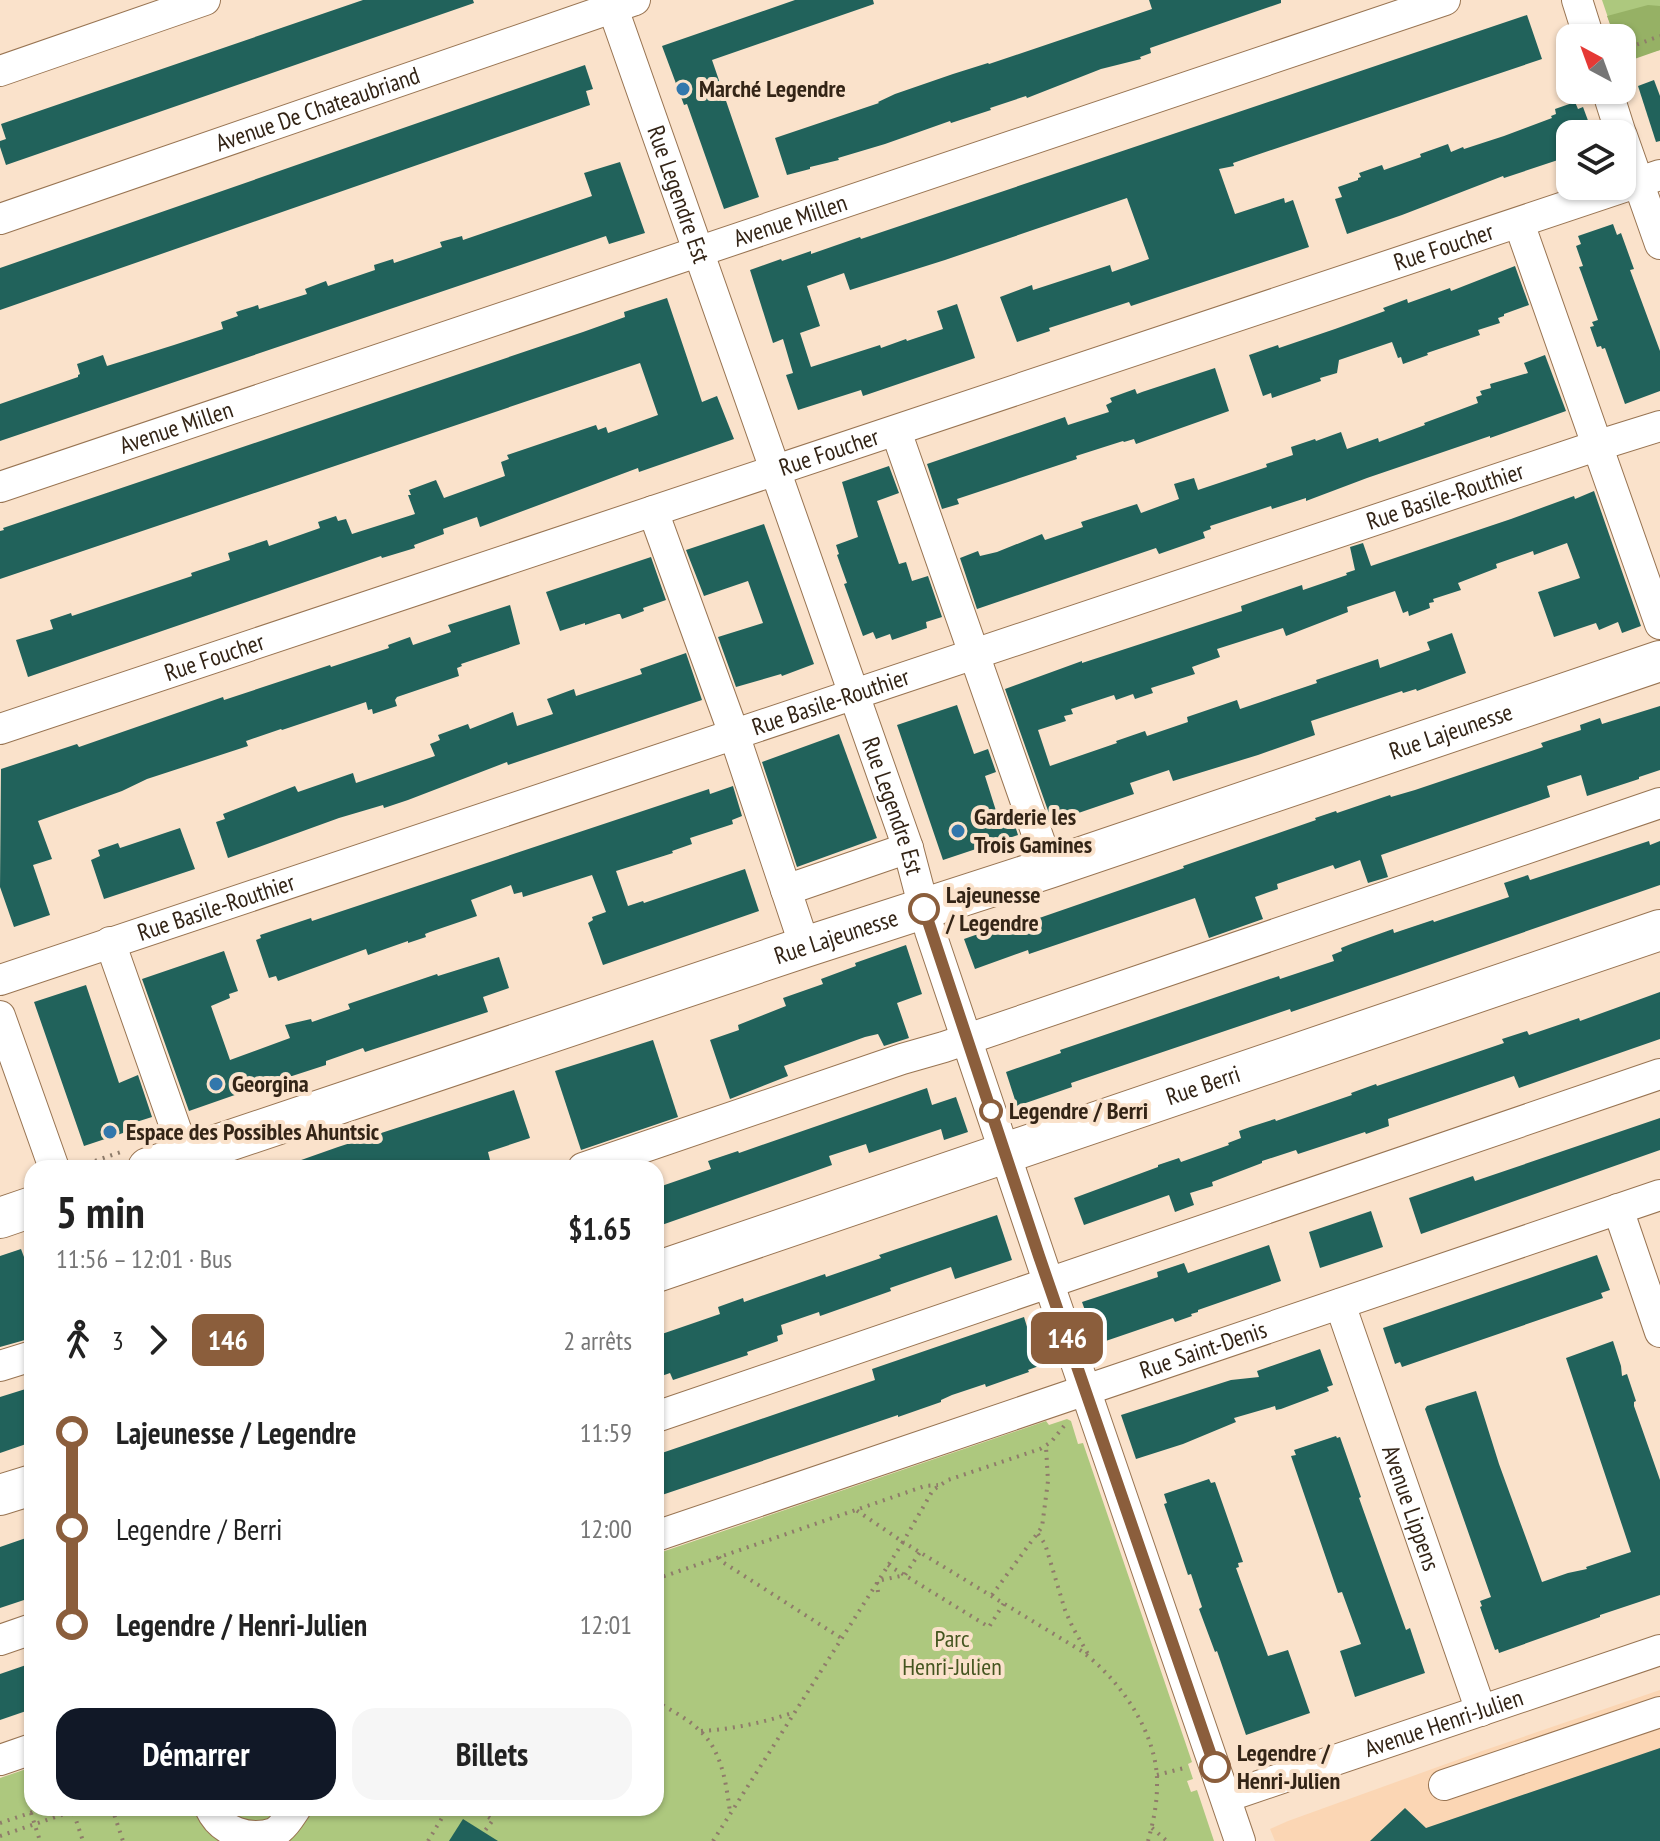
<!DOCTYPE html>
<html lang="fr">
<meta charset="utf-8">
<style>
body{margin:0;font-family:"PT Sans Narrow",sans-serif;background:#f6f6f6;color:#222;height:100vh;display:flex;flex-direction:column;font-size:30px;white-space:nowrap}
*{box-sizing:border-box;margin:0}
p{font-size:26px;color:#767676}
.icon{flex:none;width:44px;height:44px;fill:none;stroke:currentColor;stroke-width:2;stroke-linecap:round;stroke-linejoin:round}
.map{position:relative;flex:1;overflow:hidden}
.sheet{position:absolute;left:24px;top:1160px;width:640px;height:656px;display:flex;flex-direction:column;background:#fff;border-radius:24px;box-shadow:0 2px 6px #0004}
.sheet>*{flex:none}
.badge{padding:0 16px;border-radius:12px;font-size:28px;line-height:52px}
.needle{width:52px;rotate:319deg}
.tools{position:absolute;left:1556px;top:24px;display:grid;gap:16px}
.tools a{display:grid;place-items:center;width:80px;height:80px;border-radius:16px;background:#fff;box-shadow:0 2px 6px #0004;font-size:40px}
.map>.badge{position:absolute;translate:-50% -50%;box-shadow:0 0 0 4px #fff}
.legs{display:flex;align-items:center;gap:12px;height:88px;padding:0 32px;font-size:26px}
.legs p{margin-inline-start:auto}
.headline{display:flex;align-items:center;justify-content:space-between;height:136px;padding:0 32px}
h1{font-size:44px;font-weight:800;line-height:60px}
.cta{display:flex;gap:16px;margin-top:auto;padding:16px 32px}
.cta a{flex:1;height:92px;border-radius:24px;background:#111827;color:#fff;font-size:32px;font-weight:800;line-height:92px;text-align:center}
.cta a+a{background:#f6f6f6;color:#222}
ul{padding:0 32px;list-style:none}
li{display:flex;align-items:center;gap:28px;height:96px;font-size:30px}
li i{display:grid;place-items:center;width:12px;height:100%;margin:0 10px;background:currentColor}
li i::after{content:'';width:20px;height:20px;margin:-10px;border:6px solid;border-radius:50%;background:#fff}
li p{margin-inline-start:auto}
li:first-child i{background:linear-gradient(#0000 50%,currentColor 0)}
li:last-child i{background:linear-gradient(currentColor 50%,#0000 0)}
.map>svg:first-child{display:block}
</style>
<div class="map">
<svg width="1660" height="1841" viewBox="0 0 1660 1841">
<rect width="100%" height="100%" fill="#fae2cb"/>
<polygon fill="#fbd6b4" points="1660,1690 1660,1841 1275,1841 1270,1829 1288,1821 1482,1751"/>
<g fill="#adc87e">
<polygon points="1602,0 1660,0 1660,50 1622,60 1622,38 1615,38"/>
<polygon points="1067,1419 1071,1421 1078,1444 1083,1443 1192,1762 1188,1764 1193,1779 1187,1781 1191,1792 1197,1790 1214,1841 0,1841 0,1778 32,1767 32,1808 656,1808 656,1554 1046,1421 1049,1425"/>
</g>
<polygon fill="#96b165" points="1648,5 1660,6 1660,50 1623,63 1622,38 1615,38 1607,16"/>
<g fill="#21625b">
<polygon points="363,0 473,0 474,3 6,165 0,147 0,141 6,139 1,124"/>
<polygon points="795,0 873,0 874,4 712,60 759,197 724,209 687,104 684,105 662,46"/>
<polygon points="1149,0 1281,0 1281,3 1150,48 1151,53 1140,57 1141,59 1101,69 1027,98 1026,96 990,108 991,110 951,123 950,121 885,144 838,158 839,160 810,167 810,169 787,175 775,138 879,103 878,102 895,94 953,74 988,63 989,64 1152,9"/>
<polygon points="1527,15 1542,59 1233,163 1234,166 1219,169 1235,214 1284,198 1285,203 1293,200 1309,247 1131,306 1129,302 1049,328 1050,331 1017,342 1000,297 1032,285 1033,290 1110,265 1112,272 1149,259 1127,198 945,260 850,290 844,273 807,286 820,326 800,333 811,367 880,345 881,348 906,339 907,341 943,329 937,311 957,304 975,358 863,396 861,390 798,410 786,375 793,373 783,339 773,343 750,270 781,259 782,261 811,251 811,254 860,237 861,239"/>
<polygon points="585,65 593,89 586,91 590,105 0,310 0,268"/>
<polygon points="1654,80 1660,96 1660,141 1656,142 1638,86"/>
<polygon points="1575,102 1578,109 1583,107 1593,134 1570,134 1570,156 1504,178 1503,176 1402,215 1347,234 1335,199 1342,197 1338,187 1358,180 1358,178 1361,177 1359,173 1382,165 1384,170 1421,157 1420,154 1448,144 1451,152 1463,147 1464,149 1504,136 1552,118 1551,116 1556,114 1555,109"/>
<polygon points="620,162 645,233 609,244 606,236 0,441 0,404 78,377 78,375 80,374 77,364 103,355 107,366 174,345 223,329 221,322 238,316 236,312 258,305 259,309 307,294 305,289 326,281 328,286 375,270 374,265 393,259 394,263 442,247 440,242 462,236 463,240 592,196 584,173"/>
<polygon points="1613,224 1617,235 1621,233 1634,269 1630,270 1660,351 1660,391 1625,404 1605,348 1602,349 1601,346 1597,347 1590,327 1594,326 1592,322 1598,320 1581,272 1579,267 1583,266 1576,246 1581,244 1578,236"/>
<polygon points="1515,266 1529,305 1504,314 1504,316 1498,318 1500,323 1478,330 1480,335 1427,353 1428,355 1403,364 1401,357 1398,358 1392,342 1339,360 1337,373 1320,378 1321,381 1272,398 1271,393 1263,396 1249,355 1278,345 1279,348 1335,329 1385,311 1383,308 1407,299 1408,303 1450,288 1451,291"/>
<polygon points="667,298 702,402 717,396 734,439 639,472 638,468 480,527 477,517 443,529 444,534 414,545 415,548 382,558 381,556 302,583 28,677 16,640 53,629 50,620 71,613 72,616 192,576 191,573 230,560 228,553 267,540 269,546 320,528 318,522 336,516 338,521 346,519 352,534 415,514 408,495 411,495 409,490 436,480 444,498 505,476 501,462 509,459 507,455 596,425 598,430 606,427 608,433 658,415 640,363 0,579 0,531 4,530 3,528 583,332 625,317 624,312"/>
<polygon points="1545,355 1566,411 1490,438 1490,436 1367,478 1306,501 1306,498 1272,509 1271,506 1210,526 1211,529 1203,532 1205,538 1159,554 1156,548 977,609 960,558 978,551 980,556 997,552 1042,534 1045,540 1083,527 1081,522 1137,504 1141,513 1179,499 1174,484 1194,478 1198,490 1267,467 1266,464 1293,455 1291,447 1315,439 1316,441 1341,432 1347,449 1378,438 1379,442 1425,425 1424,423 1478,403 1476,397 1482,395 1480,391 1491,388 1490,384 1528,373 1524,363"/>
<polygon points="1215,368 1229,411 1136,444 1134,439 1124,442 1123,441 1076,456 1077,459 957,499 959,504 942,509 927,464 1065,417 1068,425 1109,412 1106,405 1112,402 1110,398 1135,389 1137,394 1142,392"/>
<polygon points="889,466 899,493 877,501 899,564 906,562 912,581 928,576 942,617 926,622 927,628 892,640 890,634 876,639 873,632 863,636 844,584 847,583 837,555 839,554 836,545 858,537 842,482"/>
<polygon points="1594,491 1641,626 1622,633 1618,622 1599,630 1596,623 1554,637 1538,592 1580,578 1567,543 1534,555 1533,551 1496,564 1497,568 1458,583 1461,590 1433,599 1434,602 1429,603 1430,608 1409,616 1408,611 1403,613 1395,591 1347,607 1348,612 1286,636 1283,628 1217,649 1220,657 1192,667 1195,674 1151,688 1153,693 1135,699 1133,694 1116,700 1114,695 1071,709 1073,714 1064,716 1066,721 1038,730 1050,766 1117,743 1116,741 1145,731 1147,736 1188,722 1187,717 1237,700 1240,709 1317,683 1316,680 1378,659 1380,668 1430,650 1427,642 1452,633 1466,673 1417,691 1416,689 1403,693 1402,691 1311,721 1315,735 1258,755 1173,781 1169,770 1130,783 1134,794 1052,822 1005,689 1082,661 1082,663 1242,611 1241,606 1302,585 1303,590 1347,575 1346,573 1355,570 1350,547 1363,543 1371,566 1511,519 1574,496 1575,499"/>
<polygon points="764,524 814,664 782,676 781,674 736,687 718,637 763,623 748,581 704,596 686,550"/>
<polygon points="651,557 666,600 643,608 644,611 622,619 620,614 618,614 585,625 585,623 560,631 546,592"/>
<polygon points="510,605 520,644 461,664 462,666 457,668 459,676 397,697 395,700 397,706 373,714 372,709 368,710 366,702 282,730 281,729 246,741 248,746 147,779 122,791 38,821 52,859 33,865 50,915 14,927 0,887 1,769 77,744 79,747 223,697 224,700 330,665 331,667 389,648 388,645 410,637 413,645 451,632 448,625"/>
<polygon points="686,653 702,700 508,765 507,762 408,800 384,808 383,805 339,818 228,858 216,822 225,819 223,814 295,786 298,792 353,773 356,783 435,756 430,744 440,740 438,735 468,724 470,729 513,712 517,726 553,714 547,699 574,689 576,696 642,674 640,669"/>
<polygon points="957,705 974,754 988,749 996,772 985,776 997,814 1010,810 1018,835 943,860 897,725"/>
<polygon points="1660,706 1660,770 1639,777 1639,779 1587,796 1581,775 1547,786 1550,797 1381,855 1388,877 1368,883 1360,860 1335,869 1333,865 1277,884 1278,889 1255,897 1263,919 1209,938 1195,898 1029,954 1028,950 975,969 964,939 1018,920 1019,925 1184,868 1183,866 1316,820 1315,818 1336,811 1337,813 1390,795 1391,797 1415,790 1543,747 1541,743 1581,730 1580,725 1600,718 1602,724"/>
<polygon points="839,734 877,838 797,867 762,762"/>
<polygon points="733,786 742,816 732,820 733,824 690,838 692,844 672,851 673,853 616,871 628,906 643,901 644,903 745,869 759,911 603,965 588,923 593,920 592,917 606,912 592,875 523,897 522,892 514,894 511,885 471,900 477,916 430,932 425,934 426,937 408,943 408,941 368,955 366,949 278,981 276,976 269,978 256,940 261,938 260,935 311,918 312,921 709,789 710,794"/>
<polygon points="180,828 195,869 104,899 91,860 100,856 98,850 118,843 120,848"/>
<polygon points="1649,841 1650,845 1660,841 1660,885 1400,975 1291,1012 1290,1009 1071,1083 1072,1087 1017,1106 1006,1072 1061,1053 1060,1050 1279,976 1280,979 1334,961 1332,955 1342,951 1341,948 1351,944 1393,929 1394,933 1433,920 1434,922 1509,897 1504,883 1528,875 1530,880"/>
<polygon points="906,945 922,994 897,1003 909,1038 884,1046 878,1034 865,1037 784,1066 788,1076 730,1099 710,1040 739,1030 738,1025 786,1006 783,998 823,984 821,979 856,966 855,963"/>
<polygon points="224,951 238,991 229,994 230,998 211,1006 230,1060 290,1038 285,1025 311,1019 312,1022 350,1009 348,1004 437,974 438,976 499,957 509,988 483,997 488,1012 365,1052 363,1048 326,1061 326,1065 289,1077 289,1074 251,1087 252,1089 189,1111 142,979"/>
<polygon points="86,985 119,1083 138,1075 152,1117 130,1124 132,1130 84,1146 34,1002"/>
<polygon points="1660,992 1660,1039 1519,1088 1514,1076 1388,1119 1389,1126 1366,1134 1365,1132 1298,1154 1296,1150 1262,1161 1262,1163 1212,1182 1213,1186 1190,1193 1194,1205 1175,1212 1169,1195 1084,1225 1074,1198 1158,1167 1158,1165 1179,1158 1181,1162 1229,1145 1228,1143 1241,1138 1239,1131 1250,1127 1275,1119 1276,1121 1352,1095 1351,1093 1376,1084 1377,1086 1504,1043 1502,1039 1527,1031 1529,1035 1579,1018 1580,1021"/>
<polygon points="653,1040 678,1117 581,1150 555,1071"/>
<polygon points="927,1088 932,1105 956,1097 968,1132 944,1140 941,1129 869,1153 866,1144 829,1156 832,1165 656,1227 656,1188 711,1169 708,1161 738,1151 739,1153"/>
<polygon points="514,1090 530,1138 488,1152 490,1160 465,1168 288,1168 287,1165 338,1147"/>
<polygon points="1660,1118 1660,1150 1421,1234 1409,1198 1473,1176 1475,1181"/>
<polygon points="1371,1211 1383,1247 1320,1268 1309,1232"/>
<polygon points="997,1215 1012,1260 955,1279 951,1267 890,1288 891,1291 820,1316 819,1312 781,1325 783,1334 777,1336 778,1341 747,1352 748,1355 673,1380 670,1373 656,1378 656,1336 720,1314 718,1307 743,1298 744,1302 825,1274 826,1277 881,1258 879,1255"/>
<polygon points="1269,1245 1281,1281 1198,1310 1198,1312 1191,1314 1192,1316 1175,1322 1173,1318 1097,1344 1082,1302 1158,1277 1157,1272 1184,1263 1188,1273"/>
<polygon points="21,1249 24,1257 32,1254 32,1338 0,1347 0,1256"/>
<polygon points="1597,1255 1610,1290 1601,1293 1603,1298 1402,1367 1400,1362 1395,1364 1383,1328"/>
<polygon points="1024,1317 1039,1366 1028,1370 1029,1372 986,1387 985,1384 952,1395 941,1400 941,1402 898,1417 898,1415 656,1497 656,1455 875,1380 872,1369"/>
<polygon points="1613,1341 1621,1366 1622,1376 1627,1374 1636,1401 1634,1402 1634,1406 1660,1480 1660,1595 1600,1615 1600,1617 1499,1653 1498,1649 1495,1650 1480,1607 1482,1606 1480,1601 1491,1597 1425,1409 1427,1406 1476,1391 1499,1464 1542,1582 1568,1573 1587,1569 1586,1567 1631,1552 1566,1358"/>
<polygon points="1320,1349 1333,1385 1327,1387 1329,1391 1281,1409 1276,1410 1275,1406 1234,1418 1236,1422 1183,1444 1136,1459 1121,1415 1231,1380 1259,1377 1257,1371"/>
<polygon points="32,1387 32,1442 0,1453 0,1397"/>
<polygon points="1336,1436 1337,1438 1340,1437 1361,1497 1359,1498 1406,1630 1410,1628 1425,1673 1355,1697 1340,1651 1361,1644 1342,1592 1338,1593 1291,1456 1296,1455 1294,1450"/>
<polygon points="1209,1479 1211,1483 1215,1482 1243,1562 1238,1563 1239,1567 1236,1568 1268,1656 1288,1650 1310,1713 1246,1735 1217,1651 1215,1652 1199,1609 1202,1607 1191,1574 1188,1575 1164,1504 1167,1503 1164,1494"/>
<polygon points="26,1538 28,1544 32,1542 32,1588 25,1590 27,1599 0,1608 0,1547"/>
<polygon points="32,1663 32,1709 0,1720 0,1674"/>
<polygon points="1660,1748 1660,1841 1370,1841 1405,1808 1426,1828"/>
<polygon points="463,1819 498,1841 449,1841"/>
</g>
<g fill="none" stroke-linecap="round" stroke-linejoin="round">
<defs>
<g id="minor">
<path id="s1" d="M610 0 908 848 930 931 1049 1284 1240 1841"/>
<polyline points="1577,0 1589,38"/>
<polyline points="0,71 205,0"/>
<polyline points="1607,90 1621,134"/>
<polyline points="1622,136 1660,244"/>
<path id="s2" d="M0 219 635 0"/>
<polyline points="1519,223 1660,624"/>
<polyline points="896,431 1049,868"/>
<path id="s3" d="M0 487 1445 0"/>
<polyline points="653,511 734,734 805,947"/>
<path id="s4" d="M0 729 1660 175"/>
<polyline points="786,890 908,848"/>
<polyline points="110,942 185,1155"/>
<path id="s5" d="M0 980 1596 446 1660 426"/>
<polyline points="0,1016 54,1168"/>
<polyline points="583,1168 902,1059 944,1047 1660,803"/>
<polyline points="1618,1209 1660,1332"/>
<path id="s6" d="M1340 1304 1481 1711"/>
<polyline points="0,1366 32,1356"/>
<polyline points="656,1417 1660,1074"/>
<path id="s7" d="M656 1536 1660 1195"/>
<polyline points="0,1640 32,1629"/>
<polyline points="0,1760 32,1749"/>
<polyline points="1444,1785 1660,1712"/>
<path id="s8" d="M1226 1797 1660 1650"/>
<path d="M210 1808C221 1832 249 1841 274 1833 284 1827 290 1817 296 1808"/>
</g>
<g id="major">
<path id="s9" d="M148 1168 805 947 1049 868 1660 661"/>
<polyline points="0,1218 32,1207"/>
<path id="s10" d="M656 1272 1660 930"/>
<polyline points="0,1495 32,1485"/>
</g>
</defs>
<use href="#minor" stroke="#987452" stroke-width="32"/>
<use href="#major" stroke="#987452" stroke-width="42"/>
<g stroke="#8f7c6a" stroke-width="4" stroke-dasharray="2 6" stroke-linecap="butt">
<polyline points="1622,50 1660,36"/>
<polyline points="80,1166 121,1152"/>
<path d="M1064 1426 1051 1442 1040 1449 948 1480 933 1490 903 1542 1080 1650C1120 1679 1159 1735 1157 1786 1157 1805 1153 1823 1148 1841"/>
<polyline points="1038,1534 1045,1544 1065,1610 1073,1628 1088,1654"/>
<polyline points="719,1557 721,1561 841,1638"/>
<polyline points="888,1565 989,1627 1004,1603"/>
<polyline points="656,1579 925,1486 938,1485"/>
<polyline points="878,1592 877,1581 905,1575 920,1552"/>
<polyline points="992,1595 1042,1527 1048,1481 1046,1447"/>
<path d="M656 1701C670 1710 687 1718 699 1730 722 1750 726 1783 730 1812"/>
<path d="M701 1731C733 1729 762 1723 792 1713"/>
<polyline points="1157,1775 1188,1767"/>
<polyline points="112,1808 123,1841"/>
<polyline points="475,1808 493,1820 484,1832"/>
<polyline points="31,1813 40,1841"/>
<polyline points="0,1823 45,1808"/>
<polyline points="1152,1828 1167,1841"/>
<polyline points="0,1836 73,1811 83,1841"/>
<polyline points="428,1841 448,1808"/>
<polyline points="713,1841 903,1542 856,1510"/>
</g>
<use href="#minor" stroke="#fff" stroke-width="30"/>
<use href="#major" stroke="#fff" stroke-width="40"/>
</g>
<g fill="none" stroke-linecap="round" stroke-linejoin="round">
<defs>
<polyline id="line-1" points="924,909 1039,1256 1215,1767"/>
</defs>
<use href="#line-1" stroke="#fff" stroke-width="18"/>
<use href="#line-1" stroke="#8b5e3c" stroke-width="12"/>
</g>
<g fill="#3277ac" stroke="#fae2cb" stroke-width="3">
<circle cx="683" cy="89" r="8"/>
<circle cx="958" cy="831" r="8"/>
<circle cx="216" cy="1084" r="8"/>
<circle cx="110" cy="1132" r="8"/>
</g>
<g fill="#fff" stroke="#8b5e3c" stroke-width="4">
<circle cx="924" cy="909" r="14"/>
<circle cx="991" cy="1111" r="10"/>
<circle cx="1215" cy="1767" r="14"/>
</g>
<g text-anchor="middle" stroke-width="8" stroke-linejoin="round" paint-order="stroke">
<g font-size="24" font-weight="bold" fill="#332416" stroke="#fae2cb" text-anchor="start">
<text x="699" y="97">Marché Legendre</text>
<text x="974" y="825">Garderie les<tspan x="974" dy="28">Trois Gamines</tspan></text>
<text x="232" y="1092">Georgina</text>
<text x="126" y="1140">Espace des Possibles Ahuntsic</text>
</g>
<g font-size="24" fill="#332416" stroke="#fae2cb">
<text dy="8" stroke="none"><textPath href="#s2" startOffset="336">Avenue De Chateaubriand</textPath></text>
<text dy="8" stroke="none"><textPath href="#s1" startOffset="206">Rue Legendre Est</textPath></text>
<text dy="8" stroke="none"><textPath href="#s3" startOffset="834">Avenue Millen</textPath></text>
<text dy="8" stroke="none"><textPath href="#s4" startOffset="1522">Rue Foucher</textPath></text>
<text dy="8" stroke="none"><textPath href="#s3" startOffset="186">Avenue Millen</textPath></text>
<text dy="8" stroke="none"><textPath href="#s4" startOffset="874">Rue Foucher</textPath></text>
<text dy="8" stroke="none"><textPath href="#s5" startOffset="1524">Rue Basile-Routhier</textPath></text>
<text dy="8" stroke="none"><textPath href="#s4" startOffset="226">Rue Foucher</textPath></text>
<text dy="8" stroke="none"><textPath href="#s5" startOffset="876">Rue Basile-Routhier</textPath></text>
<text dy="8" stroke="none"><textPath href="#s9" startOffset="1374">Rue Lajeunesse</textPath></text>
<text dy="8" stroke="none"><textPath href="#s1" startOffset="854">Rue Legendre Est</textPath></text>
<text dy="8" stroke="none"><textPath href="#s5" startOffset="228">Rue Basile-Routhier</textPath></text>
<text dy="8" stroke="none"><textPath href="#s9" startOffset="726">Rue Lajeunesse</textPath></text>
<text dy="8" stroke="none"><textPath href="#s10" startOffset="578">Rue Berri</textPath></text>
<text dy="8" stroke="none"><textPath href="#s7" startOffset="578">Rue Saint-Denis</textPath></text>
<text dy="8" stroke="none"><textPath href="#s6" startOffset="216">Avenue Lippens</textPath></text>
<text dy="8" stroke="none"><textPath href="#s8" startOffset="230">Avenue Henri-Julien</textPath></text>
</g>
<g font-size="24" font-weight="bold" fill="#332416" stroke="#fae2cb" text-anchor="start">
<text x="946" y="903">Lajeunesse<tspan x="946" dy="28">/ Legendre</tspan></text>
<text x="1009" y="1119">Legendre / Berri</text>
<text x="1237" y="1761">Legendre /<tspan x="1237" dy="28">Henri-Julien</tspan></text>
</g>
<g font-size="24" fill="#44551f" stroke="#fae2cb">
<text x="952" y="1647">Parc<tspan x="952" dy="28">Henri-Julien</tspan></text>
</g>
</g>
</svg>
<div class="tools">
<a><svg class="needle" viewBox="-14 -14 28 28"><path d="M0-13l5 13h-10z" fill="#e53935"/><path d="M0 13l5-13h-10z" fill="#767676"/></svg></a>
<a><svg class="icon" aria-label="layers" viewBox="0 0 24 24"><path d="M12 4l9 5-9 5-9-5zM3 14l9 5 9-5"/></svg></a>
</div>
<b class="badge" style="left:1067px;top:1338px;background:#8b5e3c;color:#fff">146</b>
<section class="sheet">
<div class="headline"><div><h1>5 min</h1><p>11:56 – 12:01 · Bus</p></div><b>$1.65</b></div>
<div class="legs"><svg class="icon" aria-label="walk" viewBox="0 0 24 24"><circle cx="13" cy="4" r="2"/><path d="M13 8l-2 6 4 7M11 14l-3 7M7 12l3-4h3l4 4"/></svg>3<svg class="icon" aria-label="forward" viewBox="0 0 24 24"><path d="M9 5l7 7-7 7"/></svg><b class="badge" style="background:#8b5e3c;color:#fff">146</b><p>2 arrêts</p></div>
<ul>
<li><i style="color:#8b5e3c"></i><b>Lajeunesse / Legendre</b><p>11:59</p></li>
<li><i style="color:#8b5e3c"></i><span>Legendre / Berri</span><p>12:00</p></li>
<li><i style="color:#8b5e3c"></i><b>Legendre / Henri-Julien</b><p>12:01</p></li>
</ul>
<div class="cta"><a>Démarrer</a><a>Billets</a></div>
</section>
</div>
